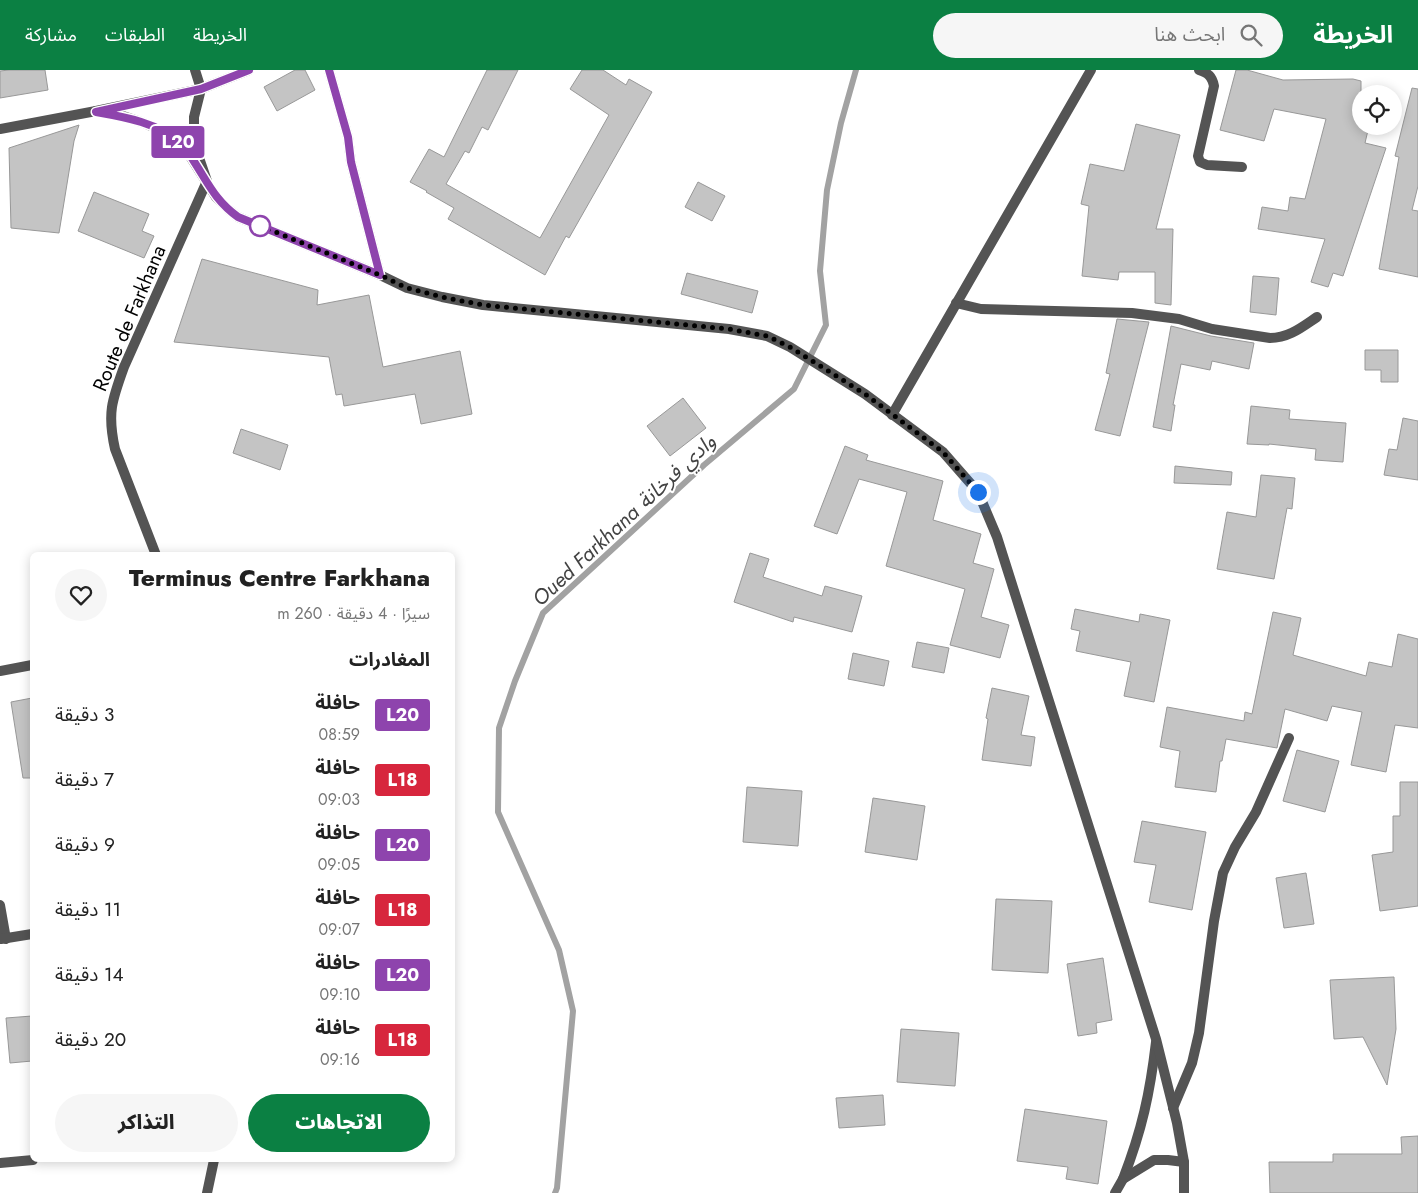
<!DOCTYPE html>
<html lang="ar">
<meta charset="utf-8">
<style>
body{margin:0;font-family:Jost,"Noto Sans Arabic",sans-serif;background:#f6f6f6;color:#222;direction:rtl;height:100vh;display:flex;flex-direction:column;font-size:19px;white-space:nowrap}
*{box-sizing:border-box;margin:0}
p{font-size:16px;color:#767676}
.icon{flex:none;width:28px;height:28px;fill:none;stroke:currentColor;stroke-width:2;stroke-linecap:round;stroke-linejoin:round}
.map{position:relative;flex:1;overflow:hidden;direction:ltr}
.panel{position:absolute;left:30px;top:482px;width:425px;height:610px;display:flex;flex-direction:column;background:#fff;border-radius:8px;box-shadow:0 2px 12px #0003;direction:rtl}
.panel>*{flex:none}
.badge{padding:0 10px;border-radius:4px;font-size:18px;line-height:32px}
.buttons{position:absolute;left:1352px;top:15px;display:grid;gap:10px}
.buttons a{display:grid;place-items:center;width:50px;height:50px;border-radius:50%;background:#fff;box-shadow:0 2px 12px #0003;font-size:25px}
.you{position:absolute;width:25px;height:25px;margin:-12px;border:4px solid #fff;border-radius:50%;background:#1a73e8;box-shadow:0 0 0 8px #1a73e833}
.map>.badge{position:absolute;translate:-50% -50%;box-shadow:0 0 0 2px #fff}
h2{padding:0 25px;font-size:19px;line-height:45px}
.round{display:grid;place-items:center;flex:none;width:52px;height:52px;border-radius:26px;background:#f6f6f6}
.headline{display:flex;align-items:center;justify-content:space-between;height:85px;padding:0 25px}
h1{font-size:24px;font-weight:800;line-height:38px}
.primary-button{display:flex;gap:10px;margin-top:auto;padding:10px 25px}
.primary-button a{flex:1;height:58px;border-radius:30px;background:#0b8043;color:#fff;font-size:20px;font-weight:800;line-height:58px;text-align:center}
.primary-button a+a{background:#f6f6f6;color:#222}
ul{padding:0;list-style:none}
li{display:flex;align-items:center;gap:15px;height:65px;padding:0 25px}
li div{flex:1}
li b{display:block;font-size:19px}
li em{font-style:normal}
li .badge{min-width:55px;font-weight:700;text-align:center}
header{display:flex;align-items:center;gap:30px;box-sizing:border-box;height:70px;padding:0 25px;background:#0b8043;color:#fff}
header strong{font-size:24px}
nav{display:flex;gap:28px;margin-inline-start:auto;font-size:18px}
.search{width:350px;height:45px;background:#f6f6f6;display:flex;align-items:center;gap:12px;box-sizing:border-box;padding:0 18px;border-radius:28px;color:#767676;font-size:19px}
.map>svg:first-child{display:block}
</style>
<header>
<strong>الخريطة</strong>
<div class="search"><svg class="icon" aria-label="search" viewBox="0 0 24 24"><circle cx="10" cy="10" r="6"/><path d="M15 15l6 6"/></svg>ابحث هنا</div>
<nav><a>الخريطة</a><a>الطبقات</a><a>مشاركة</a></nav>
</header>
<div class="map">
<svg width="1418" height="1123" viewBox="0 0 1418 1123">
<rect width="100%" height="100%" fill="#fff"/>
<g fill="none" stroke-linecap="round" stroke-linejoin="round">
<polyline stroke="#a2a2a2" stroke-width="6" points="555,1123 557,1118 573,941 559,880 498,742 499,658 515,611 543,543 704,395 794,319 826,255 820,201 827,120 841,53 856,0"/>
</g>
<g fill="#c4c4c4" stroke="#989898">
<polygon points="9,0 45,0 48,20 0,28 0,1"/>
<polygon points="295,0 305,0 315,20 277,41 264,17"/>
<polygon points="487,0 518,0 488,60 482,57 469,83 465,81 446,114 540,168 609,45 570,19 582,0 603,0 626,15 629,9 652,22 569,168 566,166 545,205 448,149 454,138 426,122 427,121 410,112 429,79 444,87"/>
<polygon points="1236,0 1247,0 1283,10 1353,9 1361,11 1361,56 1369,56 1365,73 1386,78 1343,206 1333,203 1328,217 1311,212 1325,169 1258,159 1262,137 1288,141 1290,127 1305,129 1326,49 1274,39 1264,71 1220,60"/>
<polygon points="1412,18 1418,19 1418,116 1412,140 1418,141 1418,207 1379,199 1399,87 1395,86"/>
<polygon points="1136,54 1180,65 1156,159 1173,159 1171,235 1155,233 1155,202 1119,202 1118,210 1082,206 1089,136 1081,134 1090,94 1124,101"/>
<polygon points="79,55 74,71 59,163 11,158 9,78"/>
<polygon points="698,112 725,126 712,151 685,137"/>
<polygon points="94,122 149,144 142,161 154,166 144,188 78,161"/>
<polygon points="202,189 318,220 317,235 369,225 383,297 460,281 472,344 421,354 415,324 344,336 342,324 336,325 329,287 174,272"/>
<polygon points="687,203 758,221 752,243 681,224"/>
<polygon points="1253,206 1279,208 1276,245 1250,242"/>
<polygon points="1117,249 1149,252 1120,366 1095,360 1110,304 1106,303"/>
<polygon points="1171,256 1211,266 1254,273 1249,299 1212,291 1210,300 1181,294 1173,335 1175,335 1171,361 1153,357"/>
<polygon points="1365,280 1398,280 1398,312 1381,312 1381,300 1365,300"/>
<polygon points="683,328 706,358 670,386 647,356"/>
<polygon points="1251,336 1290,340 1289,349 1346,353 1343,392 1315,390 1316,379 1269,374 1269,375 1247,374"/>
<polygon points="1403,348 1418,351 1418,410 1384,405 1389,379 1397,380"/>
<polygon points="241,359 288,375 280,400 233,383"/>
<polygon points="845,376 868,385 866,390 943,411 933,450 981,464 973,493 994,499 981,547 1009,555 1000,588 950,575 965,519 886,496 907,422 859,409 837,464 814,456"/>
<polygon points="1175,396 1232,402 1231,415 1174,413"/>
<polygon points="1261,405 1295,408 1292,439 1287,438 1274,509 1217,499 1227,442 1256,447"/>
<polygon points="750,483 769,489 763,507 822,526 825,516 862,526 852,562 794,547 793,552 734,532"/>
<polygon points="1075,539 1139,552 1140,544 1170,550 1154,632 1124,626 1131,592 1076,581 1080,561 1071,559"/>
<polygon points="1273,542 1301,548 1293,585 1366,606 1369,592 1392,597 1398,564 1418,569 1418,658 1395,655 1386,702 1351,695 1362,642 1332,636 1327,651 1285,639 1277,678 1226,669 1222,691 1220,691 1216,722 1175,717 1180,681 1160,677 1167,637 1244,651 1245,642 1252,644"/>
<polygon points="917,572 949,578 944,603 912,597"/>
<polygon points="853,583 889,591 884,616 848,609"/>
<polygon points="992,618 1029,626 1021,665 1035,667 1031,696 982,690 988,649 986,648"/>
<polygon points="32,628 32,708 23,708 11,632"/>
<polygon points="1297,680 1339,691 1325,742 1283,731"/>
<polygon points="1400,712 1418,712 1418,836 1380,841 1372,785 1393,782 1393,746 1400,746"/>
<polygon points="747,717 802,721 798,776 743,772"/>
<polygon points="873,728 925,736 917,790 865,782"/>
<polygon points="1142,751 1206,762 1192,840 1149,832 1156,795 1134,792"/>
<polygon points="1306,803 1314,854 1284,858 1276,808"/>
<polygon points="996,829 1052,831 1048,903 992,900"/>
<polygon points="1103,888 1112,950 1096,953 1097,963 1078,966 1067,894"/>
<polygon points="1394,907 1396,959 1387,1015 1363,967 1334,969 1330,910"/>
<polygon points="32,946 32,991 10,993 6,948"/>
<polygon points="901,959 959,963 955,1016 897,1012"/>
<polygon points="883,1025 885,1055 839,1058 836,1028"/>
<polygon points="1025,1039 1107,1051 1098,1114 1066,1109 1068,1097 1017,1091"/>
<polygon points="1418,1066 1418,1123 1270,1123 1269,1092 1333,1092 1333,1084 1402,1084 1401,1067"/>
</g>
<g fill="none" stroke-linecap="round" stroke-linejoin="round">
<g stroke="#545454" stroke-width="10">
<path d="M1199 0C1208 3 1212 6 1214 16L1198 86 1200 92 1207 95 1242 97"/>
<path d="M956 233 981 239 1132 243 1179 249 1212 259 1270 268C1289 268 1302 257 1317 247"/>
<polyline points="1173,1038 1192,993 1199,963 1214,851 1223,803 1235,777 1256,742 1289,668"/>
</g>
<g stroke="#545454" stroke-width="10">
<polyline points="329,0 348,67 351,92 380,205"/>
<polyline points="96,41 201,19 249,0"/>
<polyline points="892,345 1091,0"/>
<path d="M156 485 115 379C107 343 112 330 124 297L207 111 194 73V47L201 19 195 0"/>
<polyline points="0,601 32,595"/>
<polyline points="0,835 6,869"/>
<polyline points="1,869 32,864"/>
<polyline points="0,1093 33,1090"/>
<path d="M1123 1109C1142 1060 1150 1023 1156 972"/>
<polyline points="207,1123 214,1090"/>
<polyline points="1115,1123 1123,1109 1154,1090 1168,1090 1184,1092"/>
</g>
<polyline stroke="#545454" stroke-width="10" points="0,59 96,41 123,46 144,53 166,63 183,75 216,127 228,139 238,147 380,205 407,218 442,227 483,235 729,259 767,266 790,277 865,324 943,382 978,422 997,467 1156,969 1177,1053 1184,1092 1184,1123"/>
</g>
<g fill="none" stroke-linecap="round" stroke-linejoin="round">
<defs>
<path id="line" d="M249 0 201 19 96 42C125 47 159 53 182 74 187 79 191 87 195 93 209 115 216 131 238 147L380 205 351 92 348 67 329 0"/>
</defs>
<use href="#line" stroke="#fff" stroke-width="11"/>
<use href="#line" stroke="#8e44ad" stroke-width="8"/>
<polyline stroke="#000" stroke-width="5" stroke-dasharray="0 9" points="260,156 256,154 380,205 407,218 442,227 483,235 729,259 767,266 790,277 865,324 943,382 978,422"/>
</g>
<circle fill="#fff" stroke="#8e44ad" stroke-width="2.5" cx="260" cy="156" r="10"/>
<g text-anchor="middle" stroke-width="4" stroke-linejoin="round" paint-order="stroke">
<g font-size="20" fill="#000" stroke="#fff">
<text transform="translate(129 248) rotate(-67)" y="7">Route de Farkhana</text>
</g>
<g font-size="21" font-style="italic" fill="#434343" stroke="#fff">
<text transform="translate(624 450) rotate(-43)" y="7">Oued Farkhana وادي فرخانة</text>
</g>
</g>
</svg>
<div class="buttons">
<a><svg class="icon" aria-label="locate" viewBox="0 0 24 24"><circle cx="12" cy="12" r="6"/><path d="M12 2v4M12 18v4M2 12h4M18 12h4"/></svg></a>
</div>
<div class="you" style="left:978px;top:422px"></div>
<b class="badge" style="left:178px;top:72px;background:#8e44ad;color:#fff">L20</b>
<section class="panel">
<div class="headline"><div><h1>Terminus Centre Farkhana</h1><p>سيرًا · 4 دقيقة · 260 m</p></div><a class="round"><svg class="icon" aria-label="heart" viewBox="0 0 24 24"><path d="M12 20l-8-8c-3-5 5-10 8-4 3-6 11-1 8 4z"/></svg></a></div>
<h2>المغادرات</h2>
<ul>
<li><span class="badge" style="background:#8e44ad;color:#fff">L20</span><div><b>حافلة</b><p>08:59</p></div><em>3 دقيقة</em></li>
<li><span class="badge" style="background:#d7263d;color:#fff">L18</span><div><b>حافلة</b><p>09:03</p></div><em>7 دقيقة</em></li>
<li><span class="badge" style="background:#8e44ad;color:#fff">L20</span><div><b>حافلة</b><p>09:05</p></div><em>9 دقيقة</em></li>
<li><span class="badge" style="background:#d7263d;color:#fff">L18</span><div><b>حافلة</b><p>09:07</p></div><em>11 دقيقة</em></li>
<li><span class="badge" style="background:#8e44ad;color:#fff">L20</span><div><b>حافلة</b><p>09:10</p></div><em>14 دقيقة</em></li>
<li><span class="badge" style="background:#d7263d;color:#fff">L18</span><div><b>حافلة</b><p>09:16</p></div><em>20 دقيقة</em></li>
</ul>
<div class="primary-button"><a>الاتجاهات</a><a>التذاكر</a></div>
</section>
</div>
